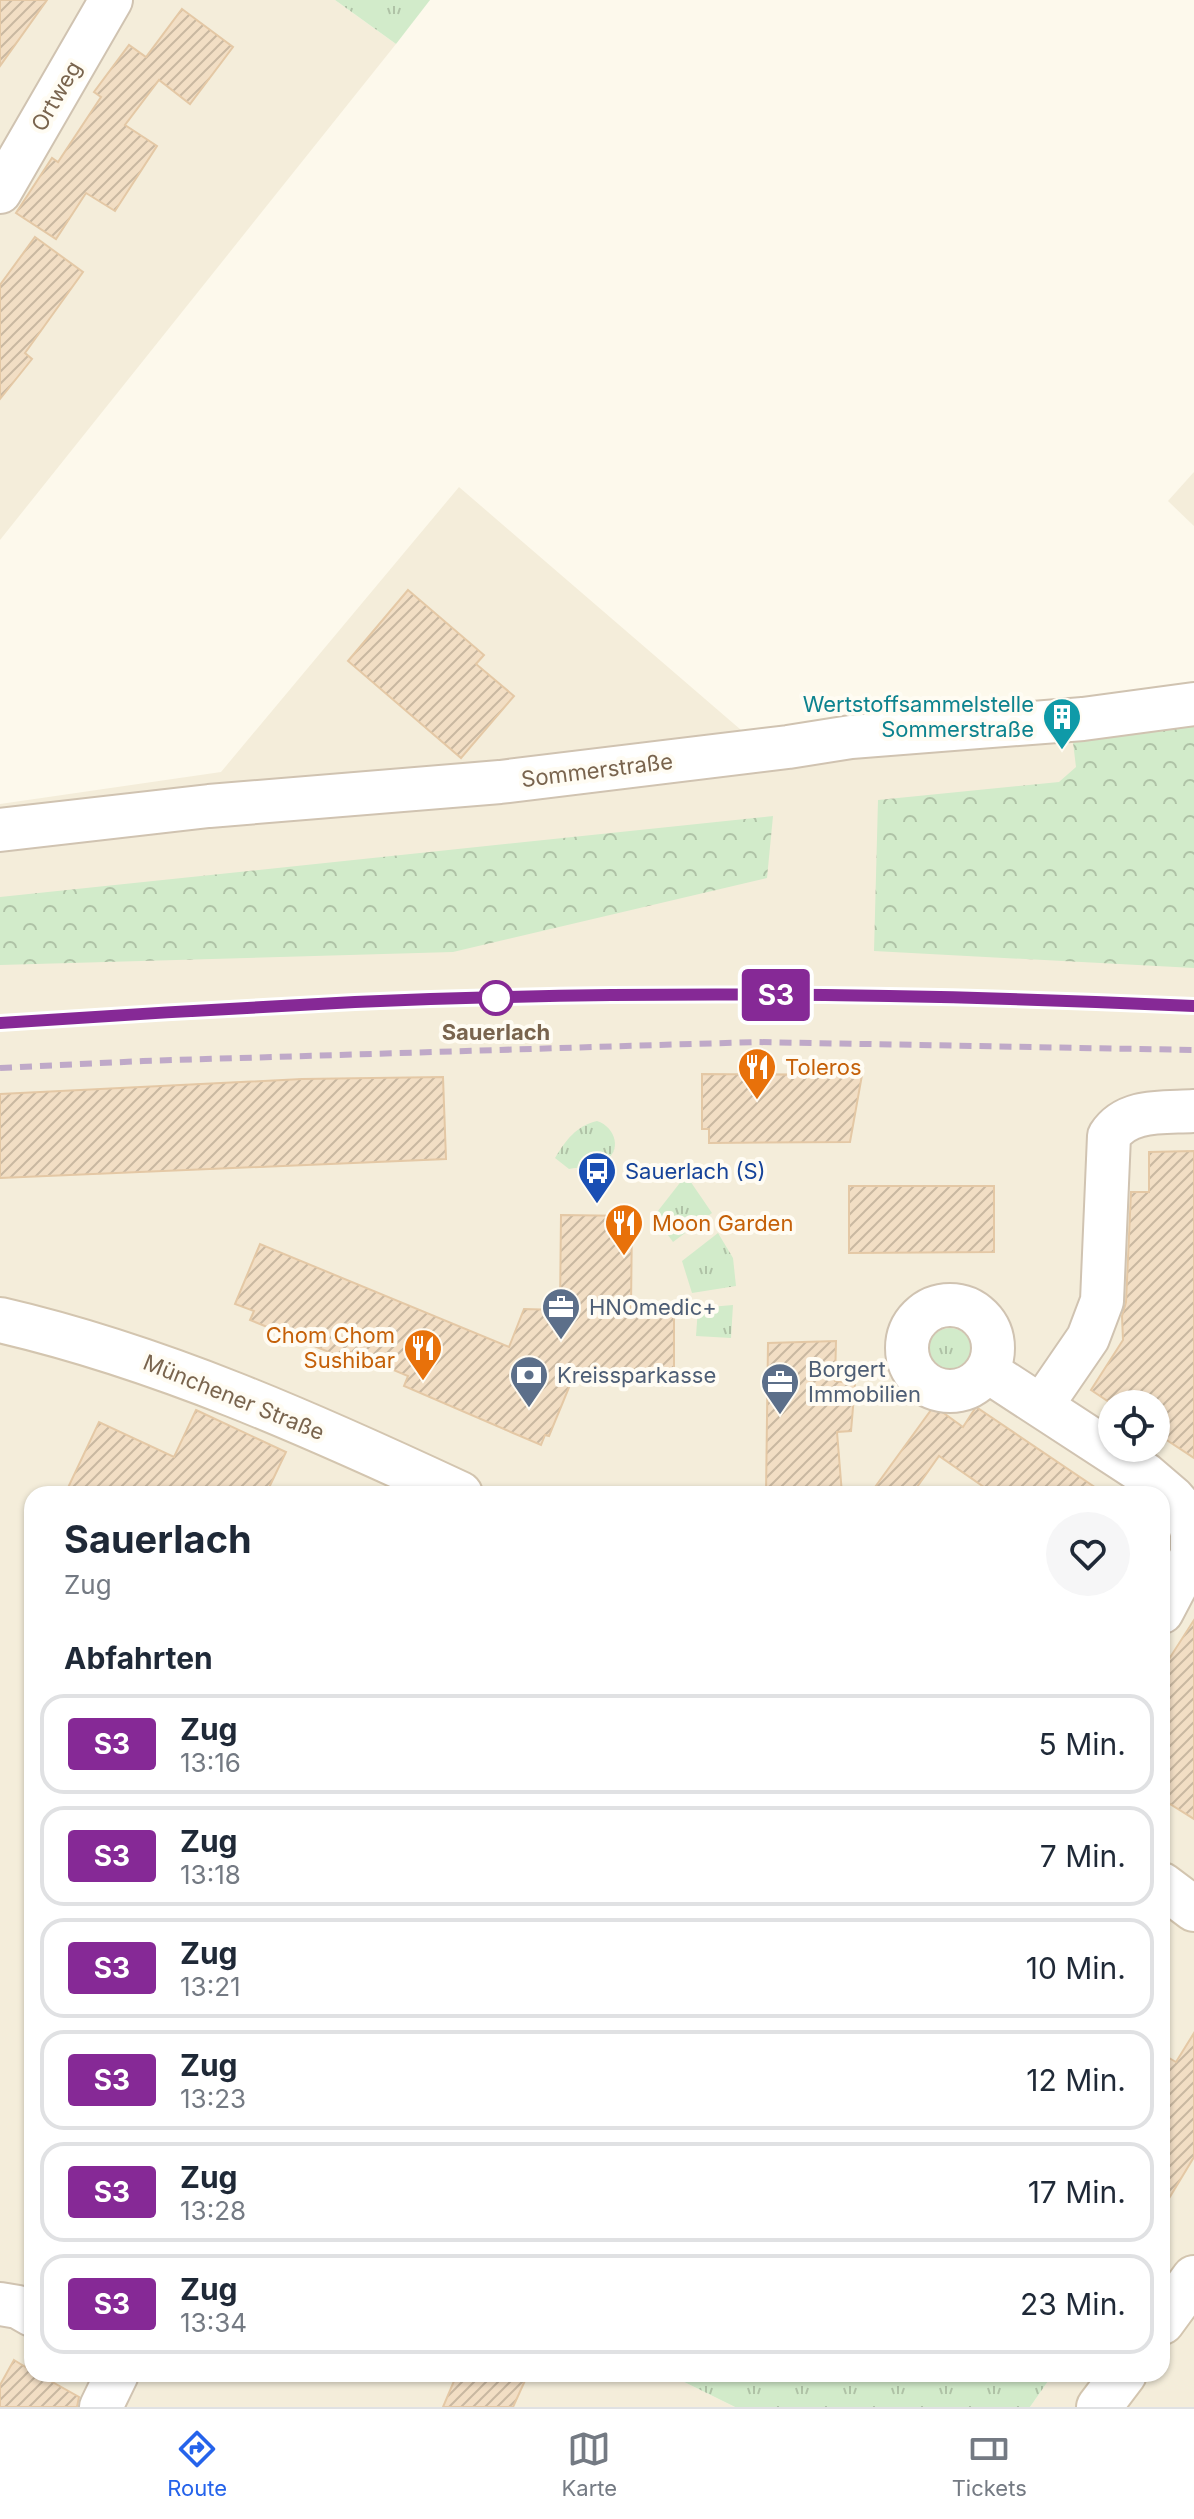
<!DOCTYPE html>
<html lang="de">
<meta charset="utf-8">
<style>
body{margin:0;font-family:Inter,sans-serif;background:#f6f6f7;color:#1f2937;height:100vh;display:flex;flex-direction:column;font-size:30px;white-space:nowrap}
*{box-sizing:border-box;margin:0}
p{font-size:26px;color:#747a83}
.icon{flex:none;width:44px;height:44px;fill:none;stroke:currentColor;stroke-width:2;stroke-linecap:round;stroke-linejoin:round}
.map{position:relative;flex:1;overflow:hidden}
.sheet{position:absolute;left:24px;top:1486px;width:1146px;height:896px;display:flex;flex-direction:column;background:#fff;border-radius:24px;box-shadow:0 2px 6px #0004}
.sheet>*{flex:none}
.badge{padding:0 16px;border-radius:6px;font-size:28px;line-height:52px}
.tools{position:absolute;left:1098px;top:1390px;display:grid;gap:16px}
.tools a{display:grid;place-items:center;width:72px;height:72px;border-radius:50%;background:#fff;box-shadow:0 2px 6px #0004;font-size:40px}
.map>.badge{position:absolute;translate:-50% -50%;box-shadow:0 0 0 4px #fff}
h2{padding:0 40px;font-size:30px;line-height:72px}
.round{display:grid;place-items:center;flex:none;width:84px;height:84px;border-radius:42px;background:#f6f6f7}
.summary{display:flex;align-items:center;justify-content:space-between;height:136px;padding:0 40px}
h1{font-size:38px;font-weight:700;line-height:60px}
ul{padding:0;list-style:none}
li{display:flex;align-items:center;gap:24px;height:100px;margin:0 16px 12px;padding:0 24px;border:4px solid #e0e1e3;border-radius:24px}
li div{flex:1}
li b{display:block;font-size:30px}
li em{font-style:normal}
li .badge{min-width:88px;font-weight:700;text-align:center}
.tabs{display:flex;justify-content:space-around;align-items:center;height:112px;border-top:2px solid #e0e1e3;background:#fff;font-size:22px;color:#747a83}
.tabs a{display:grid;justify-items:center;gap:4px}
.tabs .on{color:#2563eb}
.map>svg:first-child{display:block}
</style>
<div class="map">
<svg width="1194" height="2407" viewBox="0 0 1194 2407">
<defs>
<pattern id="grass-tufts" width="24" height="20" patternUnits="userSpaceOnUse" patternTransform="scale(2)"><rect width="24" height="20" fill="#d2ebca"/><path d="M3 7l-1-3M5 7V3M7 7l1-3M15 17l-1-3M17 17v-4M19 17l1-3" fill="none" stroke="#afc2a6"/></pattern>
<pattern id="forest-crowns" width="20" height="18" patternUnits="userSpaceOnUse" patternTransform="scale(2)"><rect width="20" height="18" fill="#d2ebca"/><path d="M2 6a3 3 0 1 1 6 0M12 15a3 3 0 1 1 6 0" fill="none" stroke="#afc2a6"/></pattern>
<pattern id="building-hatch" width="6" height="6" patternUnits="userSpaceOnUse" patternTransform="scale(2)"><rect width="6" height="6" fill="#f2dec4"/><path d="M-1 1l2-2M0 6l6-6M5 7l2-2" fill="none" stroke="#c9b8a1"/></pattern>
</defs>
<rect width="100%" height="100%" fill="#fdf9ec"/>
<g fill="#f4edda" fill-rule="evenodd">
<polygon points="0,0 335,0 396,44 0,540"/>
<polygon points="1194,472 1194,526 1168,501"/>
<path d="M459 487 748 736 1194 689V2407H1030L1053 2374H1162V1494H32V2374H668L735 2407H0V804L221 772ZM1112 1404H1156V1448H1112Z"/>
</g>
<g fill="url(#grass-tufts)">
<polygon points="335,0 430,0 396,44"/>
<path d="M597 1121C616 1127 623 1152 603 1162 593 1167 580 1167 569 1169L555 1158C566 1140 576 1126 597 1121Z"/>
<polygon points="686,1175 712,1213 673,1242 654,1216"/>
<polygon points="718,1233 733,1258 736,1286 692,1293 682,1261"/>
<polygon points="733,1305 731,1338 696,1336 698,1308"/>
<circle cx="950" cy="1350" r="22"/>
<polygon points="668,2374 1053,2374 1030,2407 735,2407"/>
</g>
<g fill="url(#forest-crowns)">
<polygon points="1194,718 1194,968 874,951 878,800 1059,782 1076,767 1072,734"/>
<polygon points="773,816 767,878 453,952 0,965 0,897"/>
</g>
<g fill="url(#building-hatch)" stroke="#e4c8a5" stroke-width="2">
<polygon points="0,0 47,0 0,66"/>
<polygon points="182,9 233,47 190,104 159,80 125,125 157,146 115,211 86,193 56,239 16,213 52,158 58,162 101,97 94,92 129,45 146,57"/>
<polygon points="35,237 83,272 25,353 32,359 0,399 0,285"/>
<polygon points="408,590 484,655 476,664 514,696 461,758 348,661"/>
<polygon points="702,1074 862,1075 850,1142 709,1143 709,1129 702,1129"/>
<polygon points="443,1077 446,1159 0,1178 0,1094 302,1079"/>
<polygon points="1194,1151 1194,1458 1156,1433 1156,1404 1112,1404 1091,1390 1123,1340 1122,1316 1126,1302 1131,1192 1149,1192 1149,1152"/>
<polygon points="849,1186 994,1186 994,1252 849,1253"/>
<polygon points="561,1215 632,1216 631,1308 674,1308 674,1381 572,1380 549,1436 545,1435 541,1445 404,1386 408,1376 344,1349 341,1357 250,1320 254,1311 235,1304 260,1244 509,1347 524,1309 560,1310"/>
<polygon points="836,1341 835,1381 855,1384 851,1431 837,1432 842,1494 766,1494 768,1343"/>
<polygon points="934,1406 963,1427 976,1407 1105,1494 994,1494 939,1456 912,1494 870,1494"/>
<polygon points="196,1410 286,1452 266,1494 65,1494 99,1422 174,1457"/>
<polygon points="1194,1620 1194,1819 1162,1799 1162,1670"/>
<polygon points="1194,2033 1194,2157 1162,2210 1162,2054 1176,2062"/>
<polygon points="14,2360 32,2371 32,2374 38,2374 79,2397 77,2407 0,2407 0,2385"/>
<polygon points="457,2374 528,2374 513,2407 443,2407"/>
</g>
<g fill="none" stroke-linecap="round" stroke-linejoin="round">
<defs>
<g id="minor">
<polyline points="0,192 111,0"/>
<polyline points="0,830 209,806 500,782 788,747 851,737 1083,719 1194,704"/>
<circle cx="950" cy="1348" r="43"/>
<polyline points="987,1371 1145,1474 1173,1498 1186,1513 1192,1533 1192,1555 1162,1612"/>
<path d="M1042 1405 1088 1338 1102 1301 1109 1136C1127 1108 1164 1113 1194 1111"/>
<polyline points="0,2304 18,2307 32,2315"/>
<polyline points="101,2407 117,2374"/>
</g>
<g id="secondary">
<path d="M0 1320C160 1357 312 1425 460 1494"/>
<polyline points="1162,1885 1194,1909"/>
<polyline points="1162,2322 1194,2278"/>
<polyline points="1099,2407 1124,2374"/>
</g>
</defs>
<use href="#minor" stroke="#d0c3b1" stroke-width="46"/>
<use href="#secondary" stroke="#d3c5af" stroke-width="48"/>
<use href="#minor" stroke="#fff" stroke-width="42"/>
<use href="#secondary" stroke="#fff" stroke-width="44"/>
<g stroke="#bfa9c8" stroke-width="6" stroke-dasharray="12 8" stroke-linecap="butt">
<path d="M0 1023C118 1015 237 1007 355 1002 634 991 915 993 1194 1007"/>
<polyline points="0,1068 143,1061 756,1042 1194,1050"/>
</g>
</g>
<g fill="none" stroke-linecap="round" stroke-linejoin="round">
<defs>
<path id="line" d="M0 1023C118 1015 237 1008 355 1002 634 990 915 993 1194 1006"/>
</defs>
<use href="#line" stroke="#fff" stroke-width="18"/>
<use href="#line" stroke="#862996" stroke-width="12"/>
</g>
<defs>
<symbol id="building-pin" viewBox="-11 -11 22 30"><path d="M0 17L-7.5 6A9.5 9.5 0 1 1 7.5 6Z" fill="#0f9aa8" stroke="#fffcf3"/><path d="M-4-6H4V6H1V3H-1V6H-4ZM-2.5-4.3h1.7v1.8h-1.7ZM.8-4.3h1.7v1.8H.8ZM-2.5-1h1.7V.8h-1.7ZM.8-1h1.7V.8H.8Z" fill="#fff"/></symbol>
<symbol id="restaurant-pin" viewBox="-11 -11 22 30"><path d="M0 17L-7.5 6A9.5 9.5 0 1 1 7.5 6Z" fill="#e8710a" stroke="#fffcf3"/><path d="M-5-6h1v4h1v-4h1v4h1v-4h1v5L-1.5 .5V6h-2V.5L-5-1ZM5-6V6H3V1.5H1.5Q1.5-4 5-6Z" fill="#fff"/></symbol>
<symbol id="bus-pin" viewBox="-11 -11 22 30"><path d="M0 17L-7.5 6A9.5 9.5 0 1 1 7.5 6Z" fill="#1a4fb4" stroke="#fffcf3"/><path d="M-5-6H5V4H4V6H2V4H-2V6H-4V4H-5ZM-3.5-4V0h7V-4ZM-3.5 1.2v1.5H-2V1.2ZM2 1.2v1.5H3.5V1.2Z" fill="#fff"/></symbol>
<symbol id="office-pin" viewBox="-11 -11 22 30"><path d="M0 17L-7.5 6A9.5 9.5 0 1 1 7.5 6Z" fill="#5c6f8a" stroke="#fffcf3"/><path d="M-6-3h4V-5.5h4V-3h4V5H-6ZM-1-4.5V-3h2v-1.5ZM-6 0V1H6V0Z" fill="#fff"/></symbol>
<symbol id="bank-pin" viewBox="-11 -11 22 30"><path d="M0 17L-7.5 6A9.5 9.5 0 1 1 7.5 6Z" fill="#5c6f8a" stroke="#fffcf3"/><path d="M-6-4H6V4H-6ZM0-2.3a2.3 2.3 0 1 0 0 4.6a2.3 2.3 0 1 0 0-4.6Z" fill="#fff"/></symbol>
</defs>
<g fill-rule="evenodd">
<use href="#building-pin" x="1040" y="695" width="44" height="60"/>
<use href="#restaurant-pin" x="735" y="1045" width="44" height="60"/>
<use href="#bus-pin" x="575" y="1149" width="44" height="60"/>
<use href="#restaurant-pin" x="602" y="1201" width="44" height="60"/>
<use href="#office-pin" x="539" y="1285" width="44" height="60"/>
<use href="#restaurant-pin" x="401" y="1326" width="44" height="60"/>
<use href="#bank-pin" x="507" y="1353" width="44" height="60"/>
<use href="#office-pin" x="758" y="1360" width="44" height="60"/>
</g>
<circle fill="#fff" stroke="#862996" stroke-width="4" cx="496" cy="998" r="16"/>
<g text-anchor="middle" stroke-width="8" stroke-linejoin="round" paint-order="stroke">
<g font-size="22" fill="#79644e" stroke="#fffcf3">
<text transform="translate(56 96) rotate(-60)" y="8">Ortweg</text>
<text transform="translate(597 770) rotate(-7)" y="8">Sommerstraße</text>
<text transform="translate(234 1397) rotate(22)" y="8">Münchener Straße</text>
</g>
<g font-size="22" fill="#0d838f" stroke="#fffcf3" text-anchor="end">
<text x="1034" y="712">Wertstoffsammelstelle<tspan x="1034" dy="25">Sommerstraße</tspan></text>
</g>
<g font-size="22" font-weight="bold" fill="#79644e" stroke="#fffcf3">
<text x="496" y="1040">Sauerlach</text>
</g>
<g font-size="22" fill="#c56008" stroke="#fffcf3" text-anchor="start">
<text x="785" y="1075">Toleros</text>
<text x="652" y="1231">Moon Garden</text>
<text x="395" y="1343" text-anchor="end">Chom Chom<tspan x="395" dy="25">Sushibar</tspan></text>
</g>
<g font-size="22" fill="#164399" stroke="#fffcf3" text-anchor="start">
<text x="625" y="1179">Sauerlach (S)</text>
</g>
<g font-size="22" fill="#4e5e75" stroke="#fffcf3" text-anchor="start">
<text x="589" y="1315">HNOmedic+</text>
<text x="808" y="1377">Borgert<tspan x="808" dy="25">Immobilien</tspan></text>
<text x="557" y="1383">Kreissparkasse</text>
</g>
</g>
</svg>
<div class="tools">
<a><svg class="icon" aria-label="locate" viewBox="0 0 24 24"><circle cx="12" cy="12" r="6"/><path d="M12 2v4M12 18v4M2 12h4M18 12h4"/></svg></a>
</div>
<b class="badge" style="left:776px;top:995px;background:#862996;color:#fff">S3</b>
<section class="sheet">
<div class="summary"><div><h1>Sauerlach</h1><p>Zug</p></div><a class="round"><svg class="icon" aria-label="heart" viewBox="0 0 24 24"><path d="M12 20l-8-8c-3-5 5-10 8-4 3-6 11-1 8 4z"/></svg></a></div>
<h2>Abfahrten</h2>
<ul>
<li><span class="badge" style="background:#862996;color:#fff">S3</span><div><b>Zug</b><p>13:16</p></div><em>5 Min.</em></li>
<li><span class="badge" style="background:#862996;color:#fff">S3</span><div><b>Zug</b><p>13:18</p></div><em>7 Min.</em></li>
<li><span class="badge" style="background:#862996;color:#fff">S3</span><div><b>Zug</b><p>13:21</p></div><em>10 Min.</em></li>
<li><span class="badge" style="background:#862996;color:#fff">S3</span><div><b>Zug</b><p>13:23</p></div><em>12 Min.</em></li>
<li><span class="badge" style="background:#862996;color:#fff">S3</span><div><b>Zug</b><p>13:28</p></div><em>17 Min.</em></li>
<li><span class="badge" style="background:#862996;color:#fff">S3</span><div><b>Zug</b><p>13:34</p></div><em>23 Min.</em></li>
</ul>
</section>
</div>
<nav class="tabs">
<a class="on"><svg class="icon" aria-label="directions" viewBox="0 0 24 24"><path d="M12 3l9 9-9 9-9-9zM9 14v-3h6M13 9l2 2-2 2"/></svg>Route</a>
<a><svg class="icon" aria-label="map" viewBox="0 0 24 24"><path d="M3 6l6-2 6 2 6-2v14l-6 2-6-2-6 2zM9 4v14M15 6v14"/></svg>Karte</a>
<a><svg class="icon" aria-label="tickets" viewBox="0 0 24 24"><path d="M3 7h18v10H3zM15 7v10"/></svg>Tickets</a>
</nav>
